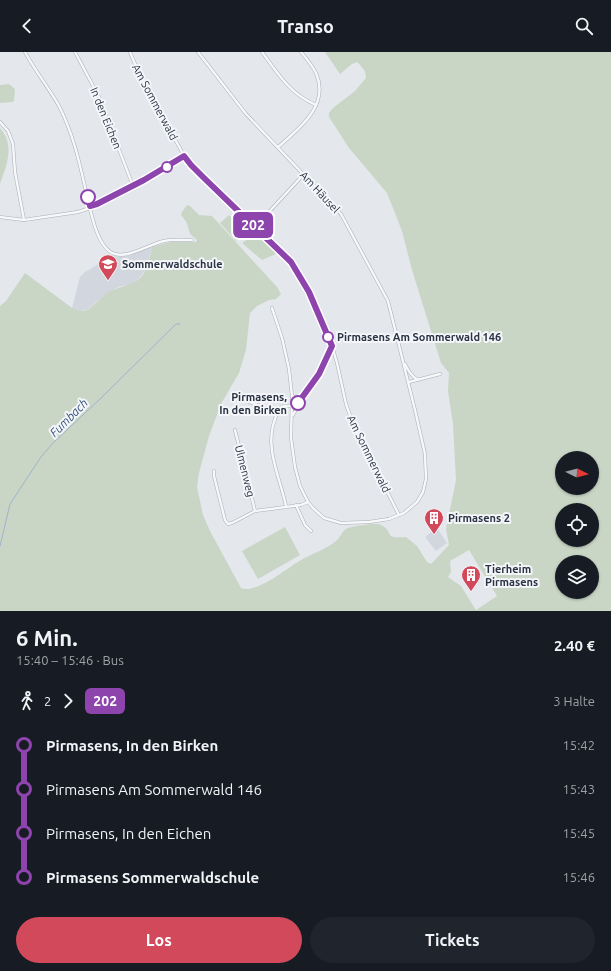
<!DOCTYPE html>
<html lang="de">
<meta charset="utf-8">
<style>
body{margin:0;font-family:Ubuntu,sans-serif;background:#20242c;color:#f1f3f6;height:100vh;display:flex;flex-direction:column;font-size:15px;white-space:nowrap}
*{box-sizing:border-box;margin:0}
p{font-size:13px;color:#9ea1a6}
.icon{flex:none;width:22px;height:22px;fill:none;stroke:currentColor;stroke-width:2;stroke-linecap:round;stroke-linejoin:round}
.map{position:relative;height:559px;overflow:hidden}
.drawer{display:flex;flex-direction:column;background:#171b24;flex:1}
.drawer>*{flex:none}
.badge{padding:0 8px;border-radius:6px;font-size:14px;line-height:26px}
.needle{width:26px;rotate:96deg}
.buttons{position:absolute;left:555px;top:399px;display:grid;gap:8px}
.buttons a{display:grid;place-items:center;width:44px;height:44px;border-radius:50%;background:#171b24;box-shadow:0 1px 3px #0004;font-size:20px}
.map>.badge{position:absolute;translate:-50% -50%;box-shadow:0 0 0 2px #fff}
.legs{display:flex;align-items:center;gap:6px;height:44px;padding:0 16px;font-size:13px}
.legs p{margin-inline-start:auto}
.overview{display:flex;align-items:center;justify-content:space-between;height:68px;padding:0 16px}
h1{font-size:22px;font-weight:600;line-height:30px}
.cta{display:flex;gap:8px;margin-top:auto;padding:8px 16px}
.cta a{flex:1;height:46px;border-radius:24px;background:#d1495b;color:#fff;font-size:16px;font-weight:600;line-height:46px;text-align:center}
.cta a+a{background:#20242c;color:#f1f3f6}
ul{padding:0 16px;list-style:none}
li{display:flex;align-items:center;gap:14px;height:44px;font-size:15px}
li i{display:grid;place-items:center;width:6px;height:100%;margin:0 5px;background:currentColor}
li i::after{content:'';width:10px;height:10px;margin:-5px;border:3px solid;border-radius:50%;background:#171b24}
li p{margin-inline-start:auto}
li:first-child i{background:linear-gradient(#0000 50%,currentColor 0)}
li:last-child i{background:linear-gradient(currentColor 50%,#0000 0)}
header{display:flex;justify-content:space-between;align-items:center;height:52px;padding:0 16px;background:#171b24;font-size:18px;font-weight:600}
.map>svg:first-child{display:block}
</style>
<header><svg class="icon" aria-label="back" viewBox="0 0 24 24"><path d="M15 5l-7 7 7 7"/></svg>Transo<svg class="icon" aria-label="search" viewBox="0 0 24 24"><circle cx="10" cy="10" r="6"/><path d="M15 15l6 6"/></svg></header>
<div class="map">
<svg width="611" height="559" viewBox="0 0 611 559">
<rect width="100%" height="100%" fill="#e4e7ec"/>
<g fill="#d2d6de">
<polygon points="152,195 146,217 141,224 132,232 118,235 96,250 91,255 86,258 80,258 72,256 80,225 85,220 100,211 111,203 118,205 130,202"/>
<polygon points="437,476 447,491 436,499 425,485"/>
</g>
<g fill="#c9d6c5" fill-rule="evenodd">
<path d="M325 0H611V559H0V254L6 249 25 221 72 256C77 257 82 260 87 258 92 256 102 244 109 240 119 234 133 234 142 224 148 216 150 204 152 195L170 190H196L197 188 195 186C188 182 190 179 187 172 186 168 183 166 181 163L182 160 187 153 190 154 199 163 212 164 277 235 281 242 276 247 269 248 257 254 250 261 246 298 239 321 222 350 209 384 199 421 197 435 203 463 210 479 241 536C255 543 289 515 301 508 310 503 330 495 336 489 341 485 341 479 348 476 353 474 377 470 381 473 395 480 382 487 406 485L417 494 427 510 431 512 449 493 446 477 456 428 453 372 448 339 449 321 441 311 412 218 402 179 387 141 349 96 329 65V61L333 56 355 39 366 26C366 18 362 15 357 10L352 12 340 22ZM562 406H592V436H562ZM562 458H592V488H562ZM469 498 497 544 476 558 461 534 448 525 451 520 450 509ZM562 510H592V540H562Z"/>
<polygon points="9,32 15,37 14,49 12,50 0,51 0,33"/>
<path d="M0 76C15 93 7 113 0 132Z"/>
<polygon points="229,163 245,181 236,189 220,171"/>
<polygon points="257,181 278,201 262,208 242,191"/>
<polygon points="285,475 300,503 258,527 242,499"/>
</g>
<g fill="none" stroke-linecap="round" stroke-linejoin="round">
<polyline stroke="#9fb4cc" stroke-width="1" points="0,494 10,452 41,405 53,391 100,347 176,272 180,272"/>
<defs>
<g id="minor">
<path d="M25 0C35 19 49 36 59 54 72 79 79 108 85 135 90 153 95 196 115 202 129 206 150 192 164 189 173 187 183 188 192 188"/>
<polyline points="75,0 99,45 133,134"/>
<polyline points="130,0 140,24 187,109 204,126 287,205 299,223 320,263 332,294 337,311 346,352 353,372 399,463"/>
<polyline points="198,0 246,62 341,162 388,249 415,358 425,402 426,427 423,440 417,450 404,461 389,467 369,470 341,471 324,466 313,456 308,450 300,434 295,415 291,386 292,344 289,317 282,286 272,256"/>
<path d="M262 0C278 22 290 42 316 53"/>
<polyline points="0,70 8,79 13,92 15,120 24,168"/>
<path d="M278 95C300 76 330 53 316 21 312 13 306 6 301 0"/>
<polyline points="90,154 100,151 144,129 184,104"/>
<polyline points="0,165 24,168 78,160 90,156"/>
<polyline points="255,175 304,122"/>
<path d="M405 312C408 318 411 324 418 328"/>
<polyline points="409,330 440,322"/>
<polyline points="292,344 298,346 303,345"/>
<polyline points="247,349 277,360"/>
<polyline points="293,363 303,345 319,322 332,294"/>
<polyline points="235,378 255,459"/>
<polyline points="214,419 214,424 225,468 228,472 232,471 255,459 301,453 308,450"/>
<polyline points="296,453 305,473 311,479"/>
<path d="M286 454C280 425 264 396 275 367 279 356 279 353 292 354"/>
</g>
</defs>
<use href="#minor" stroke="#a9aeb7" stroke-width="3.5"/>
<use href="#minor" stroke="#f7f8fa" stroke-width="2.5"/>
</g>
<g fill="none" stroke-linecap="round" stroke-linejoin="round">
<defs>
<polyline id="line-1" points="88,145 90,154 97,152 144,128 184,104 191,113 204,126 291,210 309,240 332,294 319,322 298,351"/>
</defs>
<use href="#line-1" stroke="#fff" stroke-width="9"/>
<use href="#line-1" stroke="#8e44ad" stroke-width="6"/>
</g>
<defs>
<symbol id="school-pin" viewBox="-11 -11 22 30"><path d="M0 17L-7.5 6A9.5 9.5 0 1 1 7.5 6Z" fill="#d1495b" stroke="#f4f6f9"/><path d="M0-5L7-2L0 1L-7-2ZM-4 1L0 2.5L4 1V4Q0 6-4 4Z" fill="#fff"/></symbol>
<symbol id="building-pin" viewBox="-11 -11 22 30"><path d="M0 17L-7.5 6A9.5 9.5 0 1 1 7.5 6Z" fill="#d1495b" stroke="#f4f6f9"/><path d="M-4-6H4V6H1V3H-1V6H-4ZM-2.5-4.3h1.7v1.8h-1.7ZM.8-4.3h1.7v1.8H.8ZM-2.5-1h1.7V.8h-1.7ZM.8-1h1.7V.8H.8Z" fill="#fff"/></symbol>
</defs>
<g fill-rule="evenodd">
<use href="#school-pin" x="97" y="201" width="22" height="30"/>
<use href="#building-pin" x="423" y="455" width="22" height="30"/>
<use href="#building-pin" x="460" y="512" width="22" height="30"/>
</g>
<g fill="#fff" stroke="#8e44ad" stroke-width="2">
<circle cx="167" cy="115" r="5"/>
<circle cx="88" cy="145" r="7"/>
<circle cx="328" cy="285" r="5"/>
<circle cx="298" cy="351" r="7"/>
</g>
<g text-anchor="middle" stroke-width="4" stroke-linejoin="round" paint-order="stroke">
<g font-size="11" fill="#2b3445" stroke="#f4f6f9">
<text transform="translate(155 50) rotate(62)" y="4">Am Sommerwald</text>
<text transform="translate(106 66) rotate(68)" y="4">In den Eichen</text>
<text transform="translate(320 140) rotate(47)" y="4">Am Häusel</text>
<text transform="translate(369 402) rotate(64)" y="4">Am Sommerwald</text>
<text transform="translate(245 419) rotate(76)" y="4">Ulmenweg</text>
</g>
<g font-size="11" font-weight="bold" fill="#2b3445" stroke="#f4f6f9" text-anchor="start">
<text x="122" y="216">Sommerwaldschule</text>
<text x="448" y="470">Pirmasens 2</text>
<text x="485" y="521">Tierheim<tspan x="485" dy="13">Pirmasens</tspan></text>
</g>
<g font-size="11" font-weight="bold" fill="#2b3445" stroke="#f4f6f9" text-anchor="start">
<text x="337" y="289">Pirmasens Am Sommerwald 146</text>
<text x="287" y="349" text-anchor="end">Pirmasens,<tspan x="287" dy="13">In den Birken</tspan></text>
</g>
<g font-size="12" font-style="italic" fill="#34527a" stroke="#f4f6f9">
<text transform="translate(69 366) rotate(-45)" y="4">Fumbach</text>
</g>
</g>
</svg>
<div class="buttons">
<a><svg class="needle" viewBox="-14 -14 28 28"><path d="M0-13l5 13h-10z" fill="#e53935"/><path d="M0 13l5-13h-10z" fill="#9ea1a6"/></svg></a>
<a><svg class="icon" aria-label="locate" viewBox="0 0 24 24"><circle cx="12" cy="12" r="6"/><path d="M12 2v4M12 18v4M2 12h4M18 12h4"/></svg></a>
<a><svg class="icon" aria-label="layers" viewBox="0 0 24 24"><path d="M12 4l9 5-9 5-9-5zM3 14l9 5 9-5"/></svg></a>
</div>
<b class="badge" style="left:253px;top:173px;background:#8e44ad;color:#fff">202</b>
</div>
<section class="drawer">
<div class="overview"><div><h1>6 Min.</h1><p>15:40 – 15:46 · Bus</p></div><b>2.40 €</b></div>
<div class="legs"><svg class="icon" aria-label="walk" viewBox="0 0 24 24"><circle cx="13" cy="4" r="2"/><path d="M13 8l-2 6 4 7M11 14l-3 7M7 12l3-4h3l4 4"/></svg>2<svg class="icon" aria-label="forward" viewBox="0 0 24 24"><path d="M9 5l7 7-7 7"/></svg><b class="badge" style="background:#8e44ad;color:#fff">202</b><p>3 Halte</p></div>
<ul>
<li><i style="color:#8e44ad"></i><b>Pirmasens, In den Birken</b><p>15:42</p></li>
<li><i style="color:#8e44ad"></i><span>Pirmasens Am Sommerwald 146</span><p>15:43</p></li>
<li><i style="color:#8e44ad"></i><span>Pirmasens, In den Eichen</span><p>15:45</p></li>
<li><i style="color:#8e44ad"></i><b>Pirmasens Sommerwaldschule</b><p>15:46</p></li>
</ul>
<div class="cta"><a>Los</a><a>Tickets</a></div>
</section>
